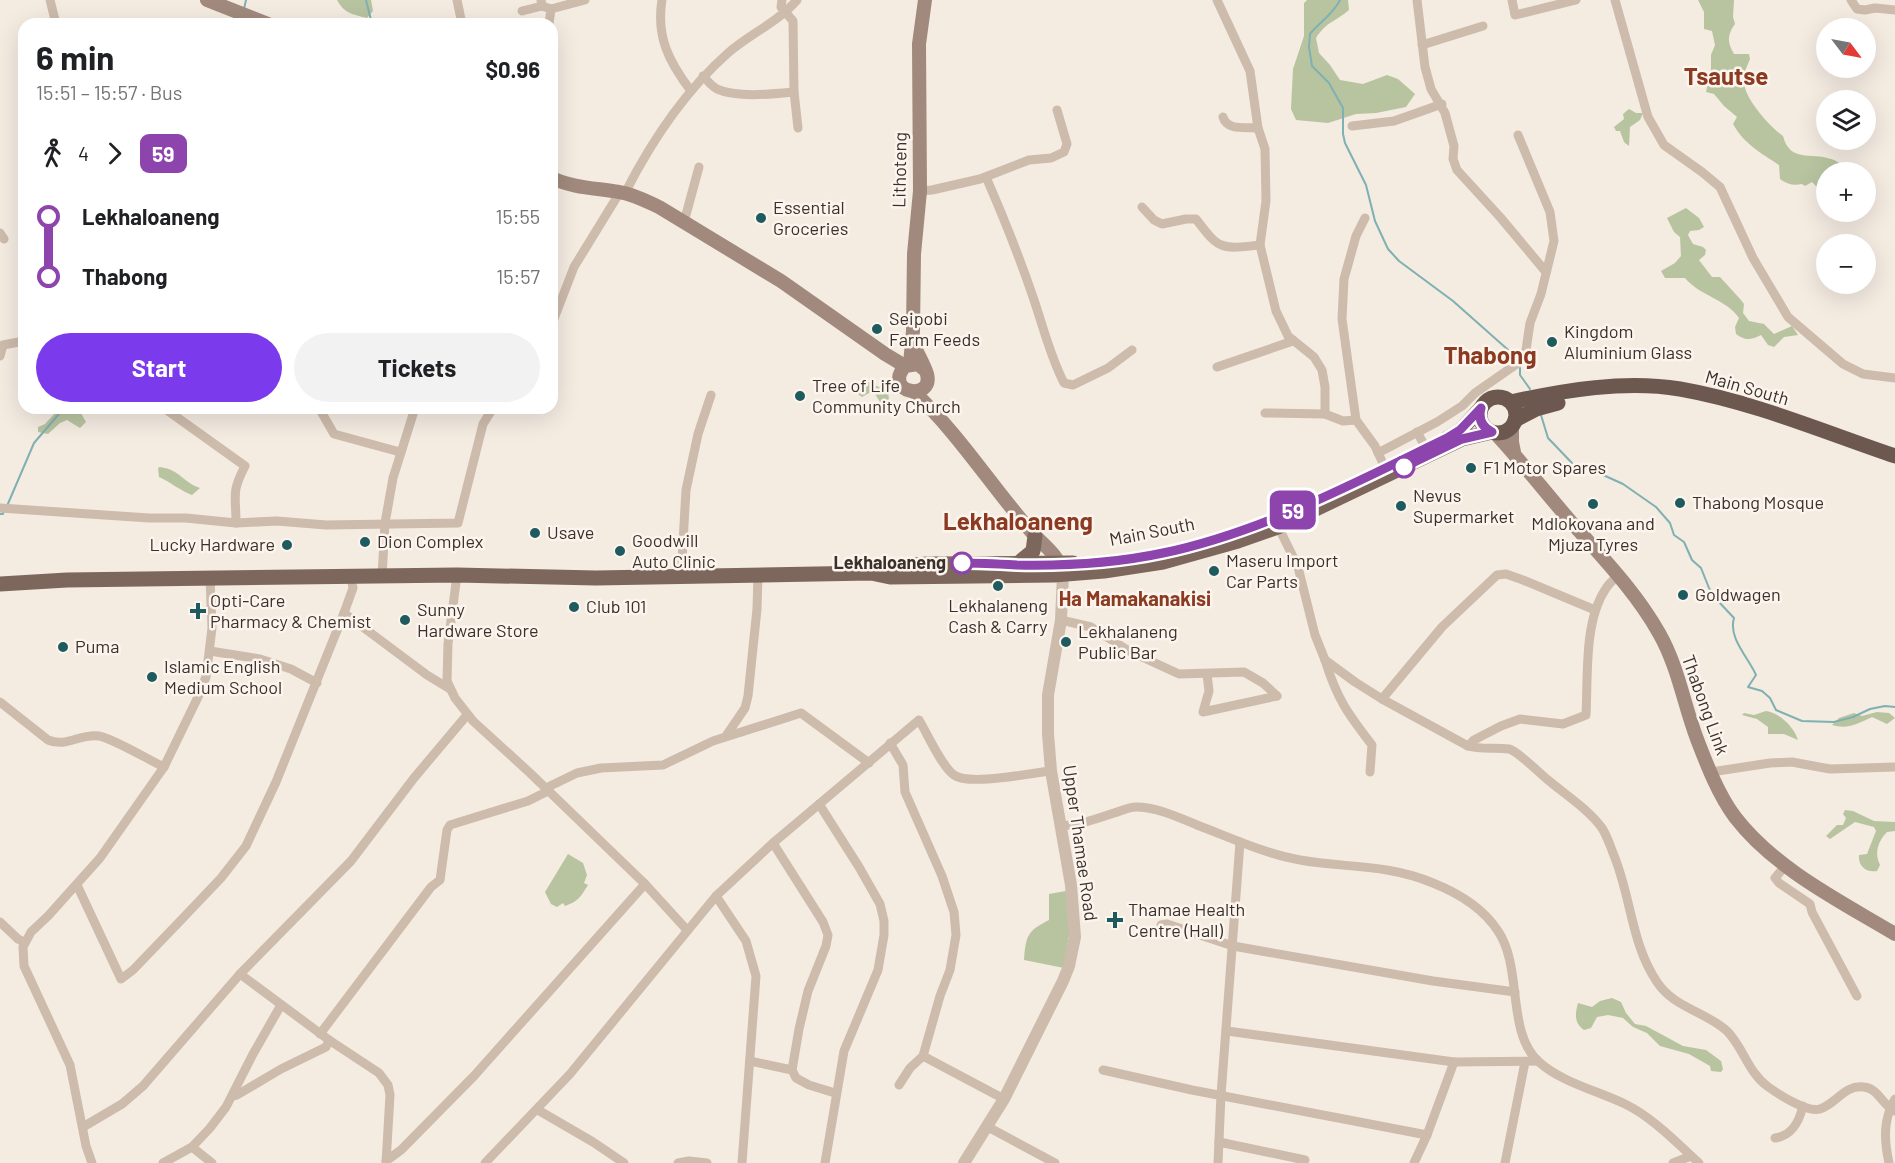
<!DOCTYPE html>
<meta charset="utf-8">
<style>
body{margin:0;font-family:Barlow,sans-serif;background:#f2f2f2;color:#202124;height:100vh;display:flex;flex-direction:column;font-size:22px;white-space:nowrap}
*{box-sizing:border-box;margin:0}
p{font-size:20px;color:#757577}
.icon{flex:none;width:33px;height:33px;fill:none;stroke:currentColor;stroke-width:2;stroke-linecap:round;stroke-linejoin:round}
.map{position:relative;flex:1;overflow:hidden}
.details{position:absolute;left:18px;top:18px;width:540px;height:396px;display:flex;flex-direction:column;background:#fff;border-radius:18px;box-shadow:0 6px 24px #0002}
.details>*{flex:none}
.badge{padding:0 12px;border-radius:9px;font-size:21px;line-height:39px}
.needle{width:39px;rotate:122deg}
.controls{position:absolute;left:1816px;top:18px;display:grid;gap:12px}
.controls a{display:grid;place-items:center;width:60px;height:60px;border-radius:50%;background:#fff;box-shadow:0 6px 24px #0002;font-size:30px}
.map>.badge{position:absolute;translate:-50% -50%;box-shadow:0 0 0 3px #fff}
.legs{display:flex;align-items:center;gap:9px;height:66px;padding:0 18px;font-size:20px}
.legs p{margin-inline-start:auto}
.overview{display:flex;align-items:center;justify-content:space-between;height:102px;padding:0 18px}
h1{font-size:33px;font-weight:700;line-height:45px}
.action{display:flex;gap:12px;margin-top:auto;padding:12px 18px}
.action a{flex:1;height:69px;border-radius:36px;background:#7c3aed;color:#fff;font-size:24px;font-weight:700;line-height:69px;text-align:center}
.action a+a{background:#f2f2f2;color:#202124}
ul{padding:0 18px;list-style:none}
li{display:flex;align-items:center;gap:21px;height:60px;font-size:22px}
li i{display:grid;place-items:center;width:9px;height:100%;margin:0 8px;background:currentColor}
li i::after{content:'';width:15px;height:15px;margin:-8px;border:4px solid;border-radius:50%;background:#fff}
li p{margin-inline-start:auto}
li:first-child i{background:linear-gradient(#0000 50%,currentColor 0)}
li:last-child i{background:linear-gradient(currentColor 50%,#0000 0)}
.map>svg:first-child{display:block}
</style>
<div class="map">
<svg width="1895" height="1163" viewBox="0 0 1895 1163">
<rect width="100%" height="100%" fill="#f4ebe1"/>
<g fill="#b8c4a0">
<path d="M337 0H371L373 11 367 18C352 14 345 14 337 0Z"/>
<path d="M1307 0H1348L1349 10C1335 22 1327 21 1316 38L1319 53 1330 65 1340 80 1363 84 1387 75 1398 79 1415 94 1406 107 1376 113 1356 114 1328 123 1296 120 1291 109 1293 69 1304 36V3Z"/>
<path d="M1698 0H1734L1733 17 1735 24C1727 35 1727 42 1734 54H1749L1750 59C1747 67 1743 73 1744 82 1744 98 1770 127 1783 136 1790 163 1811 152 1831 159 1836 160 1840 164 1844 166L1845 172H1827V192L1821 191 1812 182 1805 186 1802 184C1793 186 1787 184 1780 179L1779 165C1761 153 1744 144 1733 124L1737 117 1724 106 1714 94 1706 92 1711 69V55L1715 45 1712 31 1704 29V12Z"/>
<polygon points="1629,109 1636,113 1643,113 1640,120 1630,127 1629,146 1624,142 1620,131 1616,131 1614,127 1624,119 1623,114"/>
<path d="M1686 208 1699 218 1704 227 1699 230 1690 231 1688 235 1693 244 1703 247 1706 250 1705 255 1699 260 1712 277H1720L1741 300 1744 304 1743 313 1749 321 1764 324 1774 334 1792 326 1798 335 1784 337 1774 347 1768 345 1761 335C1751 340 1745 341 1736 334L1735 327 1739 318C1726 299 1700 296 1685 278H1665L1661 271 1675 263 1681 256 1680 237 1674 232 1667 218Z"/>
<polygon points="868,382 888,391 889,400 884,404 880,402 875,394 871,392 862,397 858,394 860,386"/>
<polygon points="55,413 81,413 86,422 80,428 67,420 60,423 48,434 38,432 38,427 45,424"/>
<path d="M160 467C181 470 182 482 200 488L192 495C181 491 170 482 159 477L158 468Z"/>
<path d="M1766 711C1780 713 1794 727 1798 740L1784 734H1768V727L1757 719 1742 715 1744 713 1754 715Z"/>
<path d="M1877 712 1889 713 1895 718 1887 724 1872 717C1859 723 1848 730 1832 725L1839 718 1854 713 1862 716Z"/>
<path d="M1845 810 1853 811 1874 821 1895 822V831L1887 832C1878 841 1874 853 1880 865L1877 871C1866 873 1858 866 1859 855L1867 854 1876 831 1874 827 1855 822 1830 839 1826 836 1837 825H1843L1846 818 1843 814Z"/>
<path d="M568 854 583 863 587 875 584 883 588 885C581 896 579 901 565 906L563 903 557 907 551 904 545 892Z"/>
<path d="M1066 891 1071 922 1064 968 1024 960C1026 936 1027 931 1049 920V894Z"/>
<path d="M1612 998 1621 1002 1626 1013 1635 1024 1646 1026 1683 1046 1706 1050 1721 1061 1723 1069 1721 1072 1711 1071 1710 1066 1689 1054 1660 1046 1647 1033 1633 1027 1623 1018 1608 1015 1597 1017 1591 1028 1584 1030C1574 1023 1575 1014 1578 1003L1592 1007 1600 1001Z"/>
</g>
<g fill="none" stroke-linecap="round" stroke-linejoin="round">
<g stroke="#7fb0b2" stroke-width="2">
<polyline points="366,0 372,24"/>
<path d="M1340 0C1333 14 1320 22 1310 34L1309 47 1312 66 1329 83 1343 108V134L1345 143 1366 185 1375 221 1388 249 1399 261 1453 301 1515 356"/>
<polyline points="244,9 246,0"/>
<polyline points="1520,368 1520,375 1530,389"/>
<polyline points="1541,415 1548,438 1572,463"/>
<path d="M1579 469H1590L1623 484 1656 507 1670 523 1674 535 1684 542 1692 560 1701 568 1709 588 1718 601 1734 618C1728 638 1748 657 1756 675L1748 687 1762 691 1770 698 1776 710 1802 721 1834 722 1853 717 1870 709 1885 706 1895 707"/>
<polyline points="7,506 34,443 64,408"/>
<polyline points="0,514 3,514 4,510"/>
</g>
<g stroke="#cdbbac" stroke-width="9">
<polyline points="50,0 56,24"/>
<polyline points="457,0 462,24"/>
<polyline points="541,0 542,6 551,9 549,24"/>
<path d="M662 0C656 37 669 62 691 91"/>
<polyline points="782,0 781,7 793,21 794,92 798,128"/>
<polyline points="1217,0 1250,71 1258,128 1265,149 1266,201 1260,245 1276,311 1288,336 1314,357 1322,370 1325,387 1325,414"/>
<polyline points="1417,0 1425,67 1431,89 1445,113 1454,146 1453,159 1457,170 1500,217 1546,272"/>
<polyline points="1512,0 1515,15 1576,0"/>
<polyline points="1615,0 1648,117 1664,145 1702,172 1720,187 1753,258 1788,317 1843,364 1863,374 1895,378"/>
<polyline points="1851,0 1857,9 1865,10 1875,8 1895,10"/>
<polyline points="551,9 585,0"/>
<polyline points="522,11 542,6"/>
<polyline points="1422,45 1483,26"/>
<path d="M703 76C707 80 711 86 717 89 736 98 773 94 794 92"/>
<path d="M1223 117C1227 131 1245 127 1258 128"/>
<polyline points="1352,126 1394,121 1442,104"/>
<path d="M986 177C1003 216 1019 256 1033 297 1043 326 1050 356 1064 383L1073 385 1108 368 1132 350"/>
<polyline points="920,191 932,190 980,179 1029,160 1051,158 1064,152 1067,144 1057,110"/>
<path d="M625 193C651 142 685 91 728 53 750 34 778 22 797 0"/>
<path d="M1142 207 1154 220 1162 224 1186 219H1196C1220 251 1221 249 1260 245"/>
<polyline points="1365,218 1356,236 1344,279 1342,319 1356,420 1375,446 1385,468"/>
<polyline points="684,222 699,167"/>
<polyline points="0,233 4,239"/>
<polyline points="552,324 574,267 620,192"/>
<polyline points="0,356 3,345 24,341"/>
<polyline points="1217,367 1293,341"/>
<path d="M164 408 245 466C231 493 236 495 236 523"/>
<polyline points="319,408 334,434 400,452"/>
<polyline points="1265,413 1325,414 1343,421 1356,420"/>
<polyline points="1417,432 1426,448"/>
<polyline points="1378,453 1437,422 1462,406 1475,393 1518,363 1526,350 1530,323 1541,294 1554,241 1550,212 1518,135"/>
<polyline points="0,508 149,518 186,518 236,523 277,521 326,525 458,523 483,424 493,408"/>
<path d="M1274 518 1298 567 1315 635 1325 660 1355 682 1382 699 1468 746C1482 750 1495 747 1509 749 1518 751 1539 773 1548 780 1566 795 1588 809 1602 828 1607 836 1610 845 1613 853 1631 895 1631 944 1657 982 1674 1008 1705 1011 1727 1031 1743 1047 1748 1072 1767 1086 1778 1094 1807 1113 1820 1109 1836 1104 1845 1084 1864 1087 1878 1088 1883 1106 1895 1111"/>
<polyline points="457,575 448,644 447,681 455,698 473,721 530,773 645,884 687,930"/>
<polyline points="382,577 385,523 393,478 415,408"/>
<polyline points="681,577 686,490 698,434 711,395"/>
<polyline points="344,613 427,675 450,689"/>
<polyline points="1061,620 1091,627 1129,651 1179,674 1244,672 1263,683 1277,696"/>
<polyline points="210,651 260,659 291,669 317,683"/>
<path d="M1325 660C1337 699 1348 714 1372 745L1370 772"/>
<polyline points="1207,674 1209,691 1203,712 1277,696"/>
<polyline points="1382,699 1442,627 1497,575 1506,574 1523,580 1595,610"/>
<path d="M0 702 48 740C67 748 80 733 99 736 112 738 149 760 164 767"/>
<polyline points="726,736 745,708 748,696 757,609 758,575"/>
<polyline points="890,743 903,765 905,792 942,876 954,912 956,935 950,970 940,996 923,1056 910,1068 899,1085"/>
<path d="M1468 746 1474 740 1501 726 1520 719 1563 724 1586 715C1588 677 1584 622 1605 590 1608 584 1613 580 1618 576"/>
<polyline points="1711,772 1770,763 1792,762 1830,769 1895,767"/>
<polyline points="546,788 577,773 601,768 663,765 713,741 801,713 869,763"/>
<polyline points="819,804 859,867 880,904 884,921 884,935 878,970 844,1051 825,1163"/>
<path d="M1061 826C1080 825 1096 819 1114 813 1121 811 1129 807 1136 807 1156 807 1178 817 1197 825 1229 837 1265 854 1300 860 1345 868 1389 864 1433 883 1458 893 1483 908 1498 931 1523 968 1506 1033 1539 1062 1561 1082 1598 1091 1625 1104 1652 1117 1676 1142 1699 1163"/>
<polyline points="773,843 823,922 828,935 826,946 808,991 799,1029 792,1070 796,1078 809,1085 835,1093"/>
<polyline points="1786,865 1775,878 1779,883 1810,904 1812,912 1857,996"/>
<polyline points="77,885 121,979 133,970 183,918 221,878 246,846 276,782 344,613 353,588 351,577"/>
<polyline points="716,896 746,941 756,976 742,1163"/>
<polyline points="0,922 18,939 24,942"/>
<polyline points="1161,925 1167,924 1233,946 1433,981 1515,992"/>
<polyline points="240,974 329,1040 379,1073 388,1085 390,1095 386,1163"/>
<polyline points="1227,1031 1454,1062 1537,1061"/>
<polyline points="320,1034 431,887 440,880 447,830 450,825 528,801 548,791"/>
<polyline points="923,1056 1004,1099"/>
<polyline points="750,1061 792,1070"/>
<polyline points="1103,1070 1192,1090 1427,1135"/>
<polyline points="232,1096 237,1095 281,1069 326,1047 329,1040"/>
<polyline points="538,1110 593,1142 624,1163"/>
<polyline points="83,1127 122,1104 143,1086 240,974 351,861 414,778 467,715"/>
<polyline points="988,1127 1055,1163"/>
<path d="M1775 1138C1792 1136 1799 1122 1803 1106"/>
<polyline points="1219,1142 1305,1160"/>
<polyline points="192,1147 212,1163"/>
<polyline points="386,1161 401,1150 474,1076 645,884"/>
<polyline points="92,1163 86,1146 70,1065 24,966 23,947 31,932 48,916 100,858 164,767 198,697 206,677 212,628 210,578"/>
<polyline points="163,1163 192,1147 210,1128 226,1107 253,1054 281,1005"/>
<path d="M485 1163 570 1074 716 896 773 843 919 720C927 733 942 767 954 775 969 786 1031 773 1051 771"/>
<polyline points="678,1163 689,1161 707,1163"/>
<polyline points="1218,1163 1221,1095 1240,842"/>
<polyline points="1414,1163 1427,1135 1454,1062"/>
<polyline points="1505,1163 1525,1062"/>
<polyline points="1673,1163 1691,1156"/>
<path d="M1889 1163C1884 1140 1883 1119 1895 1099"/>
</g>
<polyline stroke="#cdbbac" stroke-width="12" points="964,1163 1004,1099 1063,981 1069,966 1075,937 1071,885 1051,771 1048,734 1048,695 1061,620 1063,574"/>
<g stroke="#a18a7d" stroke-width="14">
<polyline points="207,0 268,24"/>
<path d="M552 178C573 188 596 188 619 192 633 194 646 201 659 207L781 281 885 354 905 366"/>
<path d="M913 343C917 353 924 364 927 374 934 402 882 393 905 366L918 364 924 369"/>
<polyline points="910,364 913,331 914,254 920,191 919,44 925,0"/>
<path d="M914 392C958 433 990 484 1029 529 1041 544 1058 553 1062 572"/>
<polyline points="1512,426 1512,442 1514,452"/>
<path d="M1495 433C1522 462 1546 493 1572 523 1602 557 1636 592 1659 633 1678 666 1684 705 1697 739 1707 765 1718 794 1735 817 1775 869 1840 901 1895 934"/>
</g>
<g stroke="#7d675c" stroke-width="15">
<polyline points="1446,439 1460,431 1481,408"/>
<polyline points="1016,565 1033,551 1035,536"/>
<polyline points="879,570 888,567 927,564 1073,563"/>
<polyline points="0,584 67,580 457,575 596,578 871,573 890,577 1054,575 1104,571 1163,562 1238,541 1278,527 1462,439 1492,432"/>
</g>
<g stroke="#6c584f" stroke-width="15">
<circle cx="1498" cy="415" r="18"/>
<path d="M1511 402C1565 390 1625 380 1680 389 1754 402 1824 432 1895 456"/>
<polyline points="1515,420 1536,409 1558,403"/>
</g>
</g>
<g fill="none" stroke-linecap="round" stroke-linejoin="round">
<defs>
<path id="line-1" d="M962 563C981 563 999 564 1017 565 1065 566 1116 563 1163 553 1263 532 1356 482 1447 438L1460 430 1481 408C1478 419 1482 427 1492 432L1462 439 1404 467"/>
</defs>
<use href="#line-1" stroke="#fff" stroke-width="14"/>
<use href="#line-1" stroke="#8e44ad" stroke-width="9"/>
</g>
<g fill="#1f5a5e" stroke="#fbf5ee" stroke-width="2">
<circle cx="761" cy="218" r="6"/>
<circle cx="877" cy="329" r="6"/>
<circle cx="1552" cy="342" r="6"/>
<circle cx="800" cy="396" r="6"/>
<circle cx="1471" cy="468" r="6"/>
<circle cx="1680" cy="503" r="6"/>
<circle cx="1593" cy="504" r="6"/>
<circle cx="1401" cy="506" r="6"/>
<circle cx="535" cy="533" r="6"/>
<circle cx="365" cy="542" r="6"/>
<circle cx="287" cy="545" r="6"/>
<circle cx="620" cy="551" r="6"/>
<circle cx="1214" cy="571" r="6"/>
<circle cx="998" cy="586" r="6"/>
<circle cx="1683" cy="595" r="6"/>
<circle cx="574" cy="607" r="6"/>
<path d="M195 602h6v6h6v6h-6v6h-6v-6h-6v-6h6z"/>
<circle cx="405" cy="620" r="6"/>
<circle cx="1066" cy="642" r="6"/>
<circle cx="63" cy="647" r="6"/>
<circle cx="152" cy="677" r="6"/>
<path d="M1112 911h6v6h6v6h-6v6h-6v-6h-6v-6h6z"/>
</g>
<g fill="#fff" stroke="#8e44ad" stroke-width="3">
<circle cx="1404" cy="467" r="10"/>
<circle cx="962" cy="563" r="10"/>
</g>
<g text-anchor="middle" stroke-width="5" stroke-linejoin="round" paint-order="stroke">
<g font-size="18" fill="#3b302b" stroke="#fbf5ee">
<text transform="translate(900 170) rotate(-89)" y="6">Lithoteng</text>
<text transform="translate(1747 388) rotate(16)" y="6">Main South</text>
<text transform="translate(1152 532) rotate(-11)" y="6">Main South</text>
<text transform="translate(1705 705) rotate(70)" y="6">Thabong Link</text>
<text transform="translate(1080 843) rotate(82)" y="6">Upper Thamae Road</text>
</g>
<g font-size="18" fill="#3b302b" stroke="#fbf5ee" text-anchor="start">
<text x="773" y="214">Essential<tspan x="773" dy="21">Groceries</tspan></text>
<text x="889" y="325">Seipobi<tspan x="889" dy="21">Farm Feeds</tspan></text>
<text x="1564" y="338">Kingdom<tspan x="1564" dy="21">Aluminium Glass</tspan></text>
<text x="812" y="392">Tree of Life<tspan x="812" dy="21">Community Church</tspan></text>
<text x="1483" y="474">F1 Motor Spares</text>
<text x="1413" y="502">Nevus<tspan x="1413" dy="21">Supermarket</tspan></text>
<text x="1692" y="509">Thabong Mosque</text>
<text x="1593" y="530" text-anchor="middle">Mdlokovana and<tspan x="1593" dy="21">Mjuza Tyres</tspan></text>
<text x="547" y="539">Usave</text>
<text x="632" y="547">Goodwill<tspan x="632" dy="21">Auto Clinic</tspan></text>
<text x="377" y="548">Dion Complex</text>
<text x="275" y="551" text-anchor="end">Lucky Hardware</text>
<text x="1226" y="567">Maseru Import<tspan x="1226" dy="21">Car Parts</tspan></text>
<text x="1695" y="601">Goldwagen</text>
<text x="210" y="607">Opti-Care<tspan x="210" dy="21">Pharmacy &amp; Chemist</tspan></text>
<text x="998" y="612" text-anchor="middle">Lekhalaneng<tspan x="998" dy="21">Cash &amp; Carry</tspan></text>
<text x="586" y="613">Club 101</text>
<text x="417" y="616">Sunny<tspan x="417" dy="21">Hardware Store</tspan></text>
<text x="1078" y="638">Lekhalaneng<tspan x="1078" dy="21">Public Bar</tspan></text>
<text x="75" y="653">Puma</text>
<text x="164" y="673">Islamic English<tspan x="164" dy="21">Medium School</tspan></text>
<text x="1128" y="916">Thamae Health<tspan x="1128" dy="21">Centre (Hall)</tspan></text>
</g>
<g font-size="18" font-weight="bold" fill="#3b302b" stroke="#fbf5ee" text-anchor="end">
<text x="946" y="569">Lekhaloaneng</text>
</g>
<g font-size="20" font-weight="bold" fill="#8c3b22" stroke="#fbf5ee">
<text x="1135" y="606">Ha Mamakanakisi</text>
</g>
<g font-size="24" font-weight="bold" fill="#8c3b22" stroke="#fbf5ee">
<text x="1726" y="85">Tsautse</text>
<text x="1490" y="364">Thabong</text>
<text x="1018" y="530">Lekhaloaneng</text>
</g>
</g>
</svg>
<div class="controls">
<a><svg class="needle" viewBox="-14 -14 28 28"><path d="M0-13l5 13h-10z" fill="#e53935"/><path d="M0 13l5-13h-10z" fill="#757577"/></svg></a>
<a><svg class="icon" aria-label="layers" viewBox="0 0 24 24"><path d="M12 4l9 5-9 5-9-5zM3 14l9 5 9-5"/></svg></a>
<a>+</a>
<a>−</a>
</div>
<b class="badge" style="left:1293px;top:510px;background:#8e44ad;color:#fff">59</b>
<section class="details">
<div class="overview"><div><h1>6 min</h1><p>15:51 – 15:57 · Bus</p></div><b>$0.96</b></div>
<div class="legs"><svg class="icon" aria-label="walk" viewBox="0 0 24 24"><circle cx="13" cy="4" r="2"/><path d="M13 8l-2 6 4 7M11 14l-3 7M7 12l3-4h3l4 4"/></svg>4<svg class="icon" aria-label="forward" viewBox="0 0 24 24"><path d="M9 5l7 7-7 7"/></svg><b class="badge" style="background:#8e44ad;color:#fff">59</b></div>
<ul>
<li><i style="color:#8e44ad"></i><b>Lekhaloaneng</b><p>15:55</p></li>
<li><i style="color:#8e44ad"></i><b>Thabong</b><p>15:57</p></li>
</ul>
<div class="action"><a>Start</a><a>Tickets</a></div>
</section>
</div>
